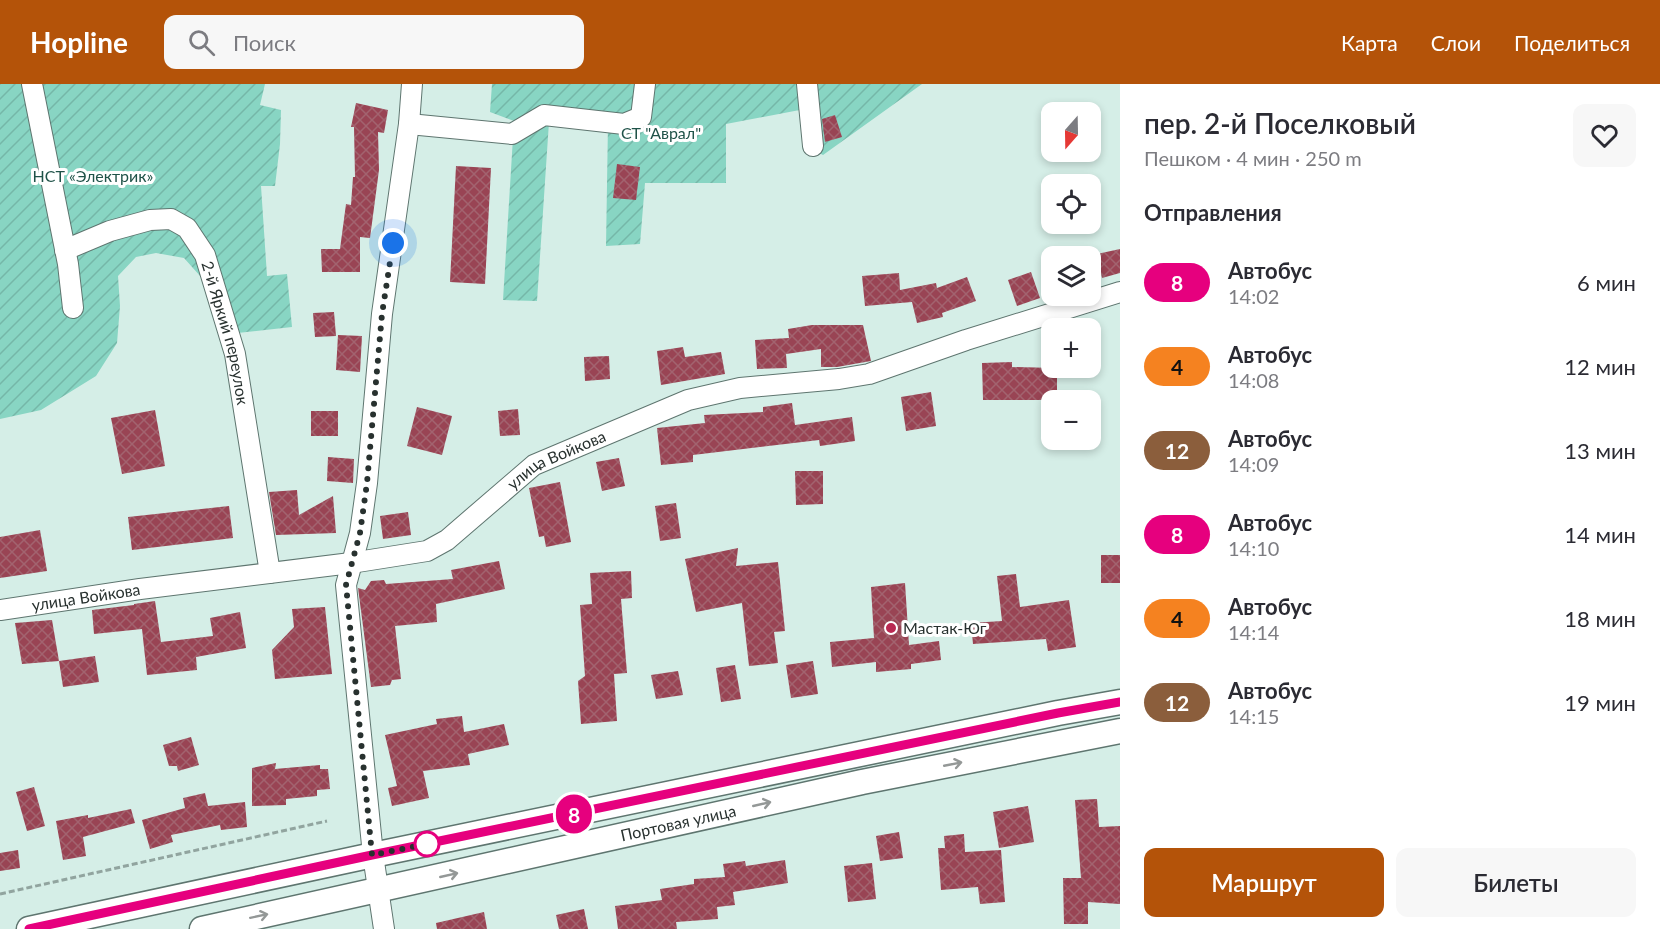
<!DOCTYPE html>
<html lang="ru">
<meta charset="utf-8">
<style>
body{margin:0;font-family:Lato,sans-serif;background:#f7f7f7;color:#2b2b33;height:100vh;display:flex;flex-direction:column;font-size:22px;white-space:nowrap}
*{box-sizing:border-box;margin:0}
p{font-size:20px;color:#7c7c81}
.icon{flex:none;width:33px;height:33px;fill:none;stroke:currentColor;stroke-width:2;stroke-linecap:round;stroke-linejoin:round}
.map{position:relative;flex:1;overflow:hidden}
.panel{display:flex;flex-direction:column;background:#fff;width:540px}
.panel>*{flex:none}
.badge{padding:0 12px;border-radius:20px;font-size:21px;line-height:39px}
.needle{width:39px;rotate:200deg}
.buttons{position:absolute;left:1041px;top:18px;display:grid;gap:12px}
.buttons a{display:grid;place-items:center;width:60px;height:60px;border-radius:12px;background:#fff;box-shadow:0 3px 9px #0003;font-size:30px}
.you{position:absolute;width:30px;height:30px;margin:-15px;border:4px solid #fff;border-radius:50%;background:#1a73e8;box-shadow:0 0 0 9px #1a73e833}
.map>.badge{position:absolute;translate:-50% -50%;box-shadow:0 0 0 3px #fff}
h2{padding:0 24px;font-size:22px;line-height:54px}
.round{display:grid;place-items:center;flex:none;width:63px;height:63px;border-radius:12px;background:#f7f7f7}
.headline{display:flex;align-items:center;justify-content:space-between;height:102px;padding:0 24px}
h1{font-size:28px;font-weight:600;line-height:45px}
.action{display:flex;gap:12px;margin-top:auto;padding:12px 24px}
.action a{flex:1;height:69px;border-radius:12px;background:#b45309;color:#fff;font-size:24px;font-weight:600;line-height:69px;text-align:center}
.action a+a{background:#f7f7f7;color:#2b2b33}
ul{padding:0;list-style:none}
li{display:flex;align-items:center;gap:18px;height:84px;padding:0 24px}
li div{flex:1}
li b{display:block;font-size:22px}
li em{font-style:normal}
li .badge{min-width:66px;font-weight:700;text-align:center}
header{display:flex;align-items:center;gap:36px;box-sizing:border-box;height:84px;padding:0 30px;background:#b45309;color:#fff}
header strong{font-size:28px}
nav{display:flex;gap:33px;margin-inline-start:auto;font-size:21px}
.search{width:420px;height:54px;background:#f7f7f7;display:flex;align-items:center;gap:15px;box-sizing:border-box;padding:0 21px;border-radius:12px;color:#7c7c81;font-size:22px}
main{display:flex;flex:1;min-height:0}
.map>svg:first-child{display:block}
</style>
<header>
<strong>Hopline</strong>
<div class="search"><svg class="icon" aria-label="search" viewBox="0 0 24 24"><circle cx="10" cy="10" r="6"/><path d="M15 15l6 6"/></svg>Поиск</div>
<nav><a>Карта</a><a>Слои</a><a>Поделиться</a></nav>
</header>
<main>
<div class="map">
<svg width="1120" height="845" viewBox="0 0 1120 845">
<defs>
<pattern id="garden-furrows" width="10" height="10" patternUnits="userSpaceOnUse" patternTransform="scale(1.5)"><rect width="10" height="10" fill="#88d5c3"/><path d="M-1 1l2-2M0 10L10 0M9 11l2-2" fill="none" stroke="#75b7a8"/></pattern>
<pattern id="building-cross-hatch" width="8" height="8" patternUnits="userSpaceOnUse" patternTransform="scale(1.5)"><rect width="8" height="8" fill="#994454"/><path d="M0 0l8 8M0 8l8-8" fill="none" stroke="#a2636f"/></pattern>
</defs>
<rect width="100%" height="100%" fill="#d5eee7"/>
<g fill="url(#garden-furrows)">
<polygon points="0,0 265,0 260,21 281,26 280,60 275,102 261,102 267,192 287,190 292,243 219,251 201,193 184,174 156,169 136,173 118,192 120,222 117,259 96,292 41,326 0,335"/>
<polygon points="492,0 922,0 823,71 817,68 810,24 726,40 726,99 645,99 640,160 606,162 608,39 549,38 537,217 503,216 514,37 490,28"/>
</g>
<g fill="url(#building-cross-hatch)">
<polygon points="356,19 388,26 384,49 378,48 379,86 370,154 360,153 360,188 322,188 321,165 340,165 346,120 351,121 353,93 355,93 354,43 351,43"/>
<polygon points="835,31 842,53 825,58 822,35"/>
<polygon points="617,80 640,83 636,116 613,114"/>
<polygon points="456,82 491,84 485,200 450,198"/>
<polygon points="1120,165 1120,189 1102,194 1097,170"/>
<polygon points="1031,188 1040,214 1017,222 1008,196"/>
<polygon points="899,189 900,206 936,199 937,204 967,193 976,217 942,229 943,233 917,239 912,218 865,222 862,192"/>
<polygon points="334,228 336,252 315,253 313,229"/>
<polygon points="812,241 863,241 871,277 837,283 821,283 821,265 786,270 787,284 757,285 755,256 789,254 788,245"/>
<polygon points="338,251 362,252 360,288 336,286"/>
<polygon points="683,263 685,273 721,268 725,290 661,301 657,267"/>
<polygon points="609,272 610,295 585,297 584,273"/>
<polygon points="1012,278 1012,283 1057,284 1057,316 983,316 982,279"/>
<polygon points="931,308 936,342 906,347 901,313"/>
<polygon points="792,319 795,341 852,333 855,357 820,362 819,356 693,371 693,378 661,381 657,344 705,339 704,331 763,328 763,323"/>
<polygon points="417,323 452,332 442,371 407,362"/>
<polygon points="518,325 520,351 500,352 498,327"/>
<polygon points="155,326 165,382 122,390 111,334"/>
<rect x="311" y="327" width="27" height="25"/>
<polygon points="328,373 354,375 353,399 327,397"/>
<polygon points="619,374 625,402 602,407 596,378"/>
<polygon points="795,387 823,387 823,420 796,421"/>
<polygon points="560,398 571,458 546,463 544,452 539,453 529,404"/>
<polygon points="297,406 299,431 333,412 336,449 276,451 269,408"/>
<polygon points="676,419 681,454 660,457 655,422"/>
<polygon points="229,422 233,454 132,466 128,433"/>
<polygon points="408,428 411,451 383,455 380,432"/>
<polygon points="40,446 47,487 0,494 0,453"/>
<polygon points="738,464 736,482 778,478 785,547 774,548 778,579 749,582 742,519 696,528 685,475"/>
<rect x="1101" y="471" width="19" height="28"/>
<polygon points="499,477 505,505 436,520 437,538 395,542 401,595 392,596 390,601 371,603 358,504 365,506 371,497 384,496 386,500 453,495 451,486"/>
<polygon points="631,487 632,514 621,515 627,589 614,590 617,637 581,640 578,597 585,592 580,521 592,520 590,489"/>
<polygon points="1016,490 1020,523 1069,516 1076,563 1048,567 1046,555 973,560 971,539 1002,537 997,492"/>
<polygon points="905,499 909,561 939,557 941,576 911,580 911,585 876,588 876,578 832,583 830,558 874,554 871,503"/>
<polygon points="155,517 161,558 213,552 210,534 240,528 246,564 196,573 197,586 147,591 142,545 94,550 92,526 134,521 134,520"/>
<polygon points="325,523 332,590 275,595 272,566 294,543 292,525"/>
<polygon points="52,536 59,577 22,580 15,539"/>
<polygon points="95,572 99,598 63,603 59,577"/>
<polygon points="813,577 818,610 791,614 786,581"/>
<polygon points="735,581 741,615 721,618 716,584"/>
<polygon points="678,587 683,611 656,615 651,591"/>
<polygon points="462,632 464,648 504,640 509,661 468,670 470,681 423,687 429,714 392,722 388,704 397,702 385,651 437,640 436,635"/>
<polygon points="191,653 199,681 178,687 177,682 169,682 163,661"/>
<polygon points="276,679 275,685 320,681 320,685 328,685 330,705 317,706 317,712 286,715 286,721 252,722 252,684"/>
<polygon points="34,703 45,742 27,747 16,708"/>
<polygon points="205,709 208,722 245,718 247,743 221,746 220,741 171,751 173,758 150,765 142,736 185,724 183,714"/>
<polygon points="1097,715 1099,743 1120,742 1120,820 1088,818 1088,840 1064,840 1063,794 1081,794 1075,716"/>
<polygon points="1028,722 1034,758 999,764 993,728"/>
<polygon points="131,725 135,739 83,753 86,772 63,776 56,737 88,731 88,734"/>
<polygon points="899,748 903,774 880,777 876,752"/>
<polygon points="964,750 965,768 1001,766 1005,818 980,820 978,803 941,806 938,764 945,764 944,752"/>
<polygon points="18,766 20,784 0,787 0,769"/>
<polygon points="785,776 788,799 733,808 735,821 717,823 718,835 676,838 677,845 618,845 615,822 662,816 660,805 694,800 694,795 725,793 723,780 745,777 746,782"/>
<polygon points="872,779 876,815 848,818 844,782"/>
<polygon points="584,825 588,845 559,845 556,831"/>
<polygon points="484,828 487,845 437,845 436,839"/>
</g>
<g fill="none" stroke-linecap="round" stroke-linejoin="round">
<defs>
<g id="minor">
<polyline points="32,0 68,180 73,224"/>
<polyline points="807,0 813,62"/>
<polyline points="409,40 512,50 544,31 624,40 641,33 645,0"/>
<path id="s1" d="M65 166 110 147 150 136 171 135 187 144 205 171 235 270 270 489"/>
<path id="s2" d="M0 526 140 505 351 479 427 467 447 456 534 381 688 316 740 304 839 295 869 290 966 256 1120 208"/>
<polyline points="384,845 373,771 346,501 360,449 367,399 382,230 409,40 412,0"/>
</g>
<g id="major">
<polyline points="29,845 373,771 1058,629 1120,618"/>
<path id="s3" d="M202 845 862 698 1120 647"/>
</g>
</defs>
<use href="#minor" stroke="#5e756f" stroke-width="22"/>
<use href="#major" stroke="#5e756f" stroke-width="27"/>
<polyline stroke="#91a49f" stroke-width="3" stroke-dasharray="6 3" stroke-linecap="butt" points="0,810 327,737"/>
<use href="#minor" stroke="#fff" stroke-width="20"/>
<use href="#major" stroke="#fff" stroke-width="24"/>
</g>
<defs><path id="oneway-shaft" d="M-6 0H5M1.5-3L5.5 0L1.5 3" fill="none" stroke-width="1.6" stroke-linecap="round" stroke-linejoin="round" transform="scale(1.5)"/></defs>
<g stroke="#949897">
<use href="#oneway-shaft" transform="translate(953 680) rotate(-11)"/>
<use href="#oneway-shaft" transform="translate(762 720) rotate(-13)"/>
<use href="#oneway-shaft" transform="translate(449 791) rotate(-13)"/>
<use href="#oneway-shaft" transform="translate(259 832) rotate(-12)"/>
</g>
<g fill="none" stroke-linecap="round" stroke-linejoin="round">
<defs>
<polyline id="line" points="29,845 372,771 1058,629 1120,618"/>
</defs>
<use href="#line" stroke="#fff" stroke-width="14"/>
<use href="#line" stroke="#e6007e" stroke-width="9"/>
<polyline stroke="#28312f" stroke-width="6" stroke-dasharray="0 10.8" points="393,159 382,230 367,399 360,449 346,501 372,771 427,760"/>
</g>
<circle fill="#b92952" stroke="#fff" stroke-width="2" cx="891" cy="544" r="6"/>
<circle fill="#fff" stroke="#e6007e" stroke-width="3" cx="427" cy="760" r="12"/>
<g text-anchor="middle" stroke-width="6" stroke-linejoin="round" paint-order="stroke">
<g font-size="16" fill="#1f5248" stroke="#fff">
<text x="661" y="55">СТ "Аврал"</text>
<text x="93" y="98">НСТ «Электрик»</text>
</g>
<g font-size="16" fill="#28312f" stroke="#fff">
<text dy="6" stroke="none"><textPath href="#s1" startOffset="243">2-й Яркий переулок</textPath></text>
<text dy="6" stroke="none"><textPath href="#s2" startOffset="591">улица Войкова</textPath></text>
<text dy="6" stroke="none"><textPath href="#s2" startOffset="87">улица Войкова</textPath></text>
<text dy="6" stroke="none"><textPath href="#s3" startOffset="488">Портовая улица</textPath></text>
</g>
<g font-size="16" fill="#28312f" stroke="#fff" text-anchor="start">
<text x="903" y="550">Мастак-Юг</text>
</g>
</g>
</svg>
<div class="buttons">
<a><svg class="needle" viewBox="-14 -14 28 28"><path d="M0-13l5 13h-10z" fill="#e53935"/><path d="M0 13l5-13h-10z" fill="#7c7c81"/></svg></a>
<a><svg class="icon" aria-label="locate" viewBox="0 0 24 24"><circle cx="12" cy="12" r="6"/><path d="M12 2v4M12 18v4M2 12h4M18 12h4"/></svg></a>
<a><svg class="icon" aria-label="layers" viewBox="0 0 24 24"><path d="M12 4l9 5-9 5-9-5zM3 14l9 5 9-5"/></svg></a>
<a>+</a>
<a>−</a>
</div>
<div class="you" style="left:393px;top:159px"></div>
<b class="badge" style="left:574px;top:730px;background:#e6007e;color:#fff">8</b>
</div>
<section class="panel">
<div class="headline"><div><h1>пер. 2-й Поселковый</h1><p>Пешком · 4 мин · 250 m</p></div><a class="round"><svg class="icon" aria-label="heart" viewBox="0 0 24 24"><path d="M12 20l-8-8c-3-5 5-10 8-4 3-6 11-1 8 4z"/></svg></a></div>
<h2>Отправления</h2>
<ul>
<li><span class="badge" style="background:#e6007e;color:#fff">8</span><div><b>Автобус</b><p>14:02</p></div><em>6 мин</em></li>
<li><span class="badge" style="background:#f58220;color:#111">4</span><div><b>Автобус</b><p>14:08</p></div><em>12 мин</em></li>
<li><span class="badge" style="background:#8b5e3c;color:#fff">12</span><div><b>Автобус</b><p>14:09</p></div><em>13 мин</em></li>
<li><span class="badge" style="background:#e6007e;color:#fff">8</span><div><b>Автобус</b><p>14:10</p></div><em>14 мин</em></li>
<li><span class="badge" style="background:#f58220;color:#111">4</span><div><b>Автобус</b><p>14:14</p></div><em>18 мин</em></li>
<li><span class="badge" style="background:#8b5e3c;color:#fff">12</span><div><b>Автобус</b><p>14:15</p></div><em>19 мин</em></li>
</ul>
<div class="action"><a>Маршрут</a><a>Билеты</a></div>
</section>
</main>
